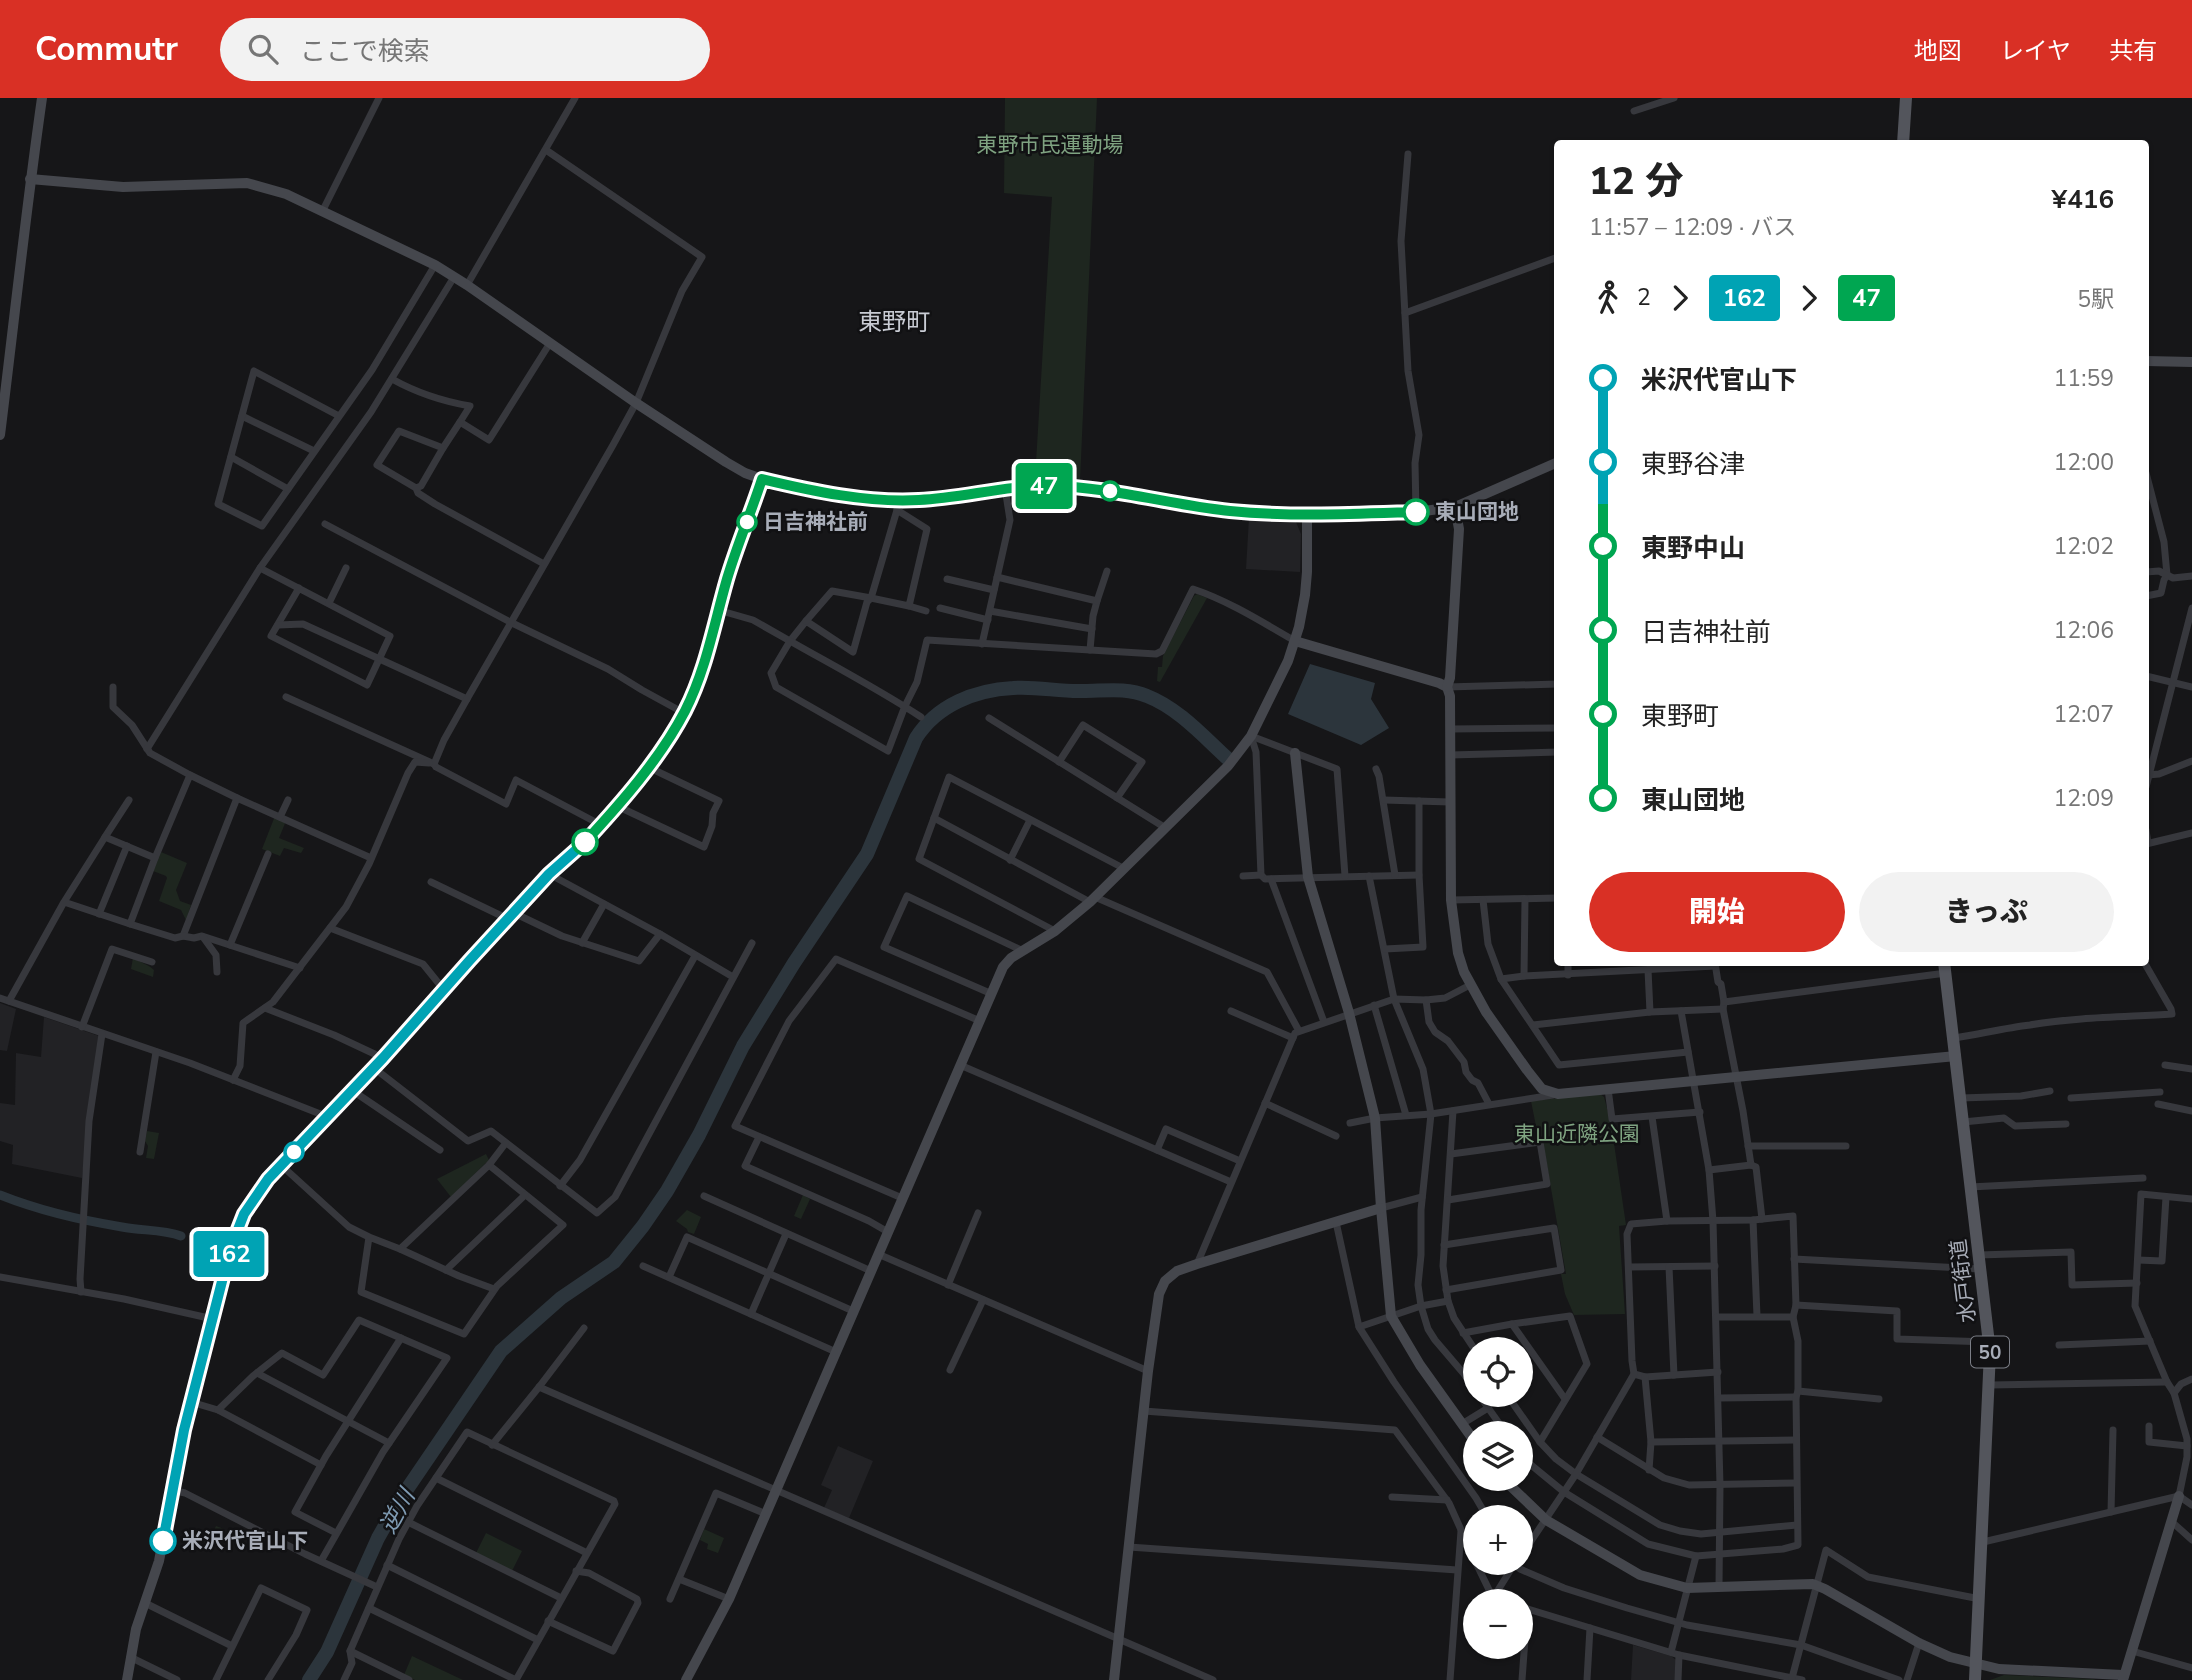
<!DOCTYPE html>
<html lang="ja">
<meta charset="utf-8">
<style>
body{margin:0;font-family:"Nunito Sans","Noto Sans JP",sans-serif;background:#f2f2f2;color:#222;height:100vh;display:flex;flex-direction:column;font-size:26px;white-space:nowrap}
*{box-sizing:border-box;margin:0}
p{font-size:23px;color:#767676}
.icon{flex:none;width:38px;height:38px;fill:none;stroke:currentColor;stroke-width:2;stroke-linecap:round;stroke-linejoin:round}
.map{position:relative;flex:1;overflow:hidden}
.side{position:absolute;left:1554px;top:42px;width:595px;height:826px;display:flex;flex-direction:column;background:#fff;border-radius:7px;box-shadow:0 2px 5px #0004}
.side>*{flex:none}
.badge{padding:0 14px;border-radius:5px;font-size:24px;line-height:46px}
.fabs{position:absolute;left:1463px;top:1239px;display:grid;gap:14px}
.fabs a{display:grid;place-items:center;width:70px;height:70px;border-radius:50%;background:#fff;box-shadow:0 2px 5px #0004;font-size:35px}
.map>.badge{position:absolute;translate:-50% -50%;box-shadow:0 0 0 4px #fff}
.legs{display:flex;align-items:center;gap:10px;height:77px;padding:0 35px;font-size:23px}
.legs p{margin-inline-start:auto}
.summary{display:flex;align-items:center;justify-content:space-between;height:119px;padding:0 35px}
h1{font-size:38px;font-weight:800;line-height:52px}
.button{display:flex;gap:14px;margin-top:auto;padding:14px 35px}
.button a{flex:1;height:80px;border-radius:42px;background:#d93025;color:#fff;font-size:28px;font-weight:800;line-height:80px;text-align:center}
.button a+a{background:#f2f2f2;color:#222}
ul{padding:0 35px;list-style:none}
li{display:flex;align-items:center;gap:24px;height:84px;font-size:26px}
li i{display:grid;place-items:center;width:10px;height:100%;margin:0 9px;background:currentColor}
li i::after{content:'';width:18px;height:18px;margin:-9px;border:5px solid;border-radius:50%;background:#fff}
li p{margin-inline-start:auto}
li:first-child i{background:linear-gradient(#0000 50%,currentColor 0)}
li:last-child i{background:linear-gradient(currentColor 50%,#0000 0)}
header{display:flex;align-items:center;gap:42px;box-sizing:border-box;height:98px;padding:0 35px;background:#d93025;color:#fff}
header strong{font-size:33px}
nav{display:flex;gap:38px;margin-inline-start:auto;font-size:24px}
.search{width:490px;height:63px;background:#f2f2f2;display:flex;align-items:center;gap:18px;box-sizing:border-box;padding:0 24px;border-radius:38px;color:#767676;font-size:26px}
.map>svg:first-child{display:block}
</style>
<header>
<strong>Commutr</strong>
<div class="search"><svg class="icon" aria-label="search" viewBox="0 0 24 24"><circle cx="10" cy="10" r="6"/><path d="M15 15l6 6"/></svg>ここで検索</div>
<nav><a>地図</a><a>レイヤ</a><a>共有</a></nav>
</header>
<div class="map">
<svg width="2192" height="1582" viewBox="0 0 2192 1582">
<rect width="100%" height="100%" fill="#161618"/>
<g fill="#222225">
<polygon points="1249,420 1292,422 1296,424 1301,436 1300,474 1246,471"/>
<polygon points="0,905 16,911 7,953 0,952"/>
<polygon points="44,919 99,938 82,1080 12,1066 13,1047 0,1043 0,1005 15,1007 16,955 41,959"/>
<polygon points="838,1348 873,1363 849,1420 824,1410 832,1392 821,1387"/>
<polygon points="1633,1547 1671,1558 1676,1562 1675,1582 1631,1582"/>
</g>
<g fill="#1e261f">
<polygon points="1005,0 1097,0 1080,383 1035,381 1052,99 1004,95"/>
<polygon points="1197,496 1207,500 1160,584 1157,583 1158,569 1162,569 1163,558 1194,498"/>
<polygon points="275,718 286,723 279,740 304,750 301,755 284,750 280,758 262,751"/>
<polygon points="161,754 187,765 176,792 180,803 191,807 186,822 181,812 159,803 167,780 166,778 153,773"/>
<path d="M133 860C140 864 149 867 154 872L153 879 131 871Z"/>
<polygon points="1600,996 1604,999 1611,1025 1626,1127 1619,1128 1625,1216 1574,1217 1565,1196 1561,1176 1566,1176 1542,1039 1538,1038 1531,1003"/>
<polygon points="147,1033 159,1035 154,1061 146,1060 148,1048 145,1043"/>
<polygon points="486,1056 489,1062 451,1099 437,1081"/>
<polygon points="803,1097 810,1101 801,1121 794,1118"/>
<polygon points="687,1112 701,1119 694,1136 688,1134 687,1131 676,1123"/>
<polygon points="216,1428 224,1431 214,1451 204,1447 205,1437 212,1436"/>
<polygon points="704,1431 724,1440 718,1455 707,1451 708,1446 700,1442"/>
<polygon points="486,1435 522,1453 512,1473 476,1455"/>
<polygon points="412,1558 463,1582 415,1582 404,1577"/>
<polygon points="2004,1577 2093,1581 2096,1582 1990,1582"/>
</g>
<polygon fill="#2c353c" points="1310,566 1375,585 1371,601 1389,630 1361,647 1288,616"/>
<g fill="none" stroke-linecap="round" stroke-linejoin="round">
<path stroke="#2c353c" stroke-width="9" d="M0 1097C40 1113 79 1122 122 1129 142 1133 162 1131 181 1138"/>
<path stroke="#2c353c" stroke-width="14" d="M309 1582 327 1554 378 1440 399 1403 501 1253 561 1200 614 1164 643 1128 667 1093 699 1037 743 948 794 865 867 756 916 640C937 607 975 592 1013 590 1036 588 1060 594 1083 593 1104 593 1126 589 1147 598 1178 610 1203 638 1227 660"/>
<g stroke="#37383d" stroke-width="7">
<polyline points="1634,13 1674,0"/>
<polyline points="1408,56 1401,143 1408,273 1419,337 1415,365 1416,414"/>
<polyline points="322,114 379,0"/>
<polyline points="467,187 575,0"/>
<polyline points="1405,215 1558,159"/>
<path d="M392 281C417 295 441 303 470 308L460 324 489 342 550 245"/>
<polyline points="242,318 314,353"/>
<polyline points="339,318 254,273 218,406 262,428 372,272 435,167"/>
<polyline points="443,350 460,324"/>
<polyline points="231,359 288,391"/>
<polyline points="2146,375 2164,444 2167,477 2164,482 2161,495 2146,498"/>
<polyline points="416,390 421,388 443,350 399,333 377,367 416,390 418,395 435,406 544,466"/>
<polyline points="325,426 510,524 608,571 642,592 684,615"/>
<polyline points="260,470 390,538 367,587 271,538 299,490"/>
<polyline points="2146,474 2159,473 2173,480 2192,478"/>
<polyline points="997,479 1097,503 1093,518 1090,552"/>
<polyline points="947,481 994,492"/>
<polyline points="1097,503 1107,473"/>
<polyline points="329,505 346,470"/>
<polyline points="909,508 926,513"/>
<polyline points="940,510 988,522"/>
<polyline points="718,512 753,522 790,543 806,523 853,554 867,504 871,500 909,508 927,431 897,412 897,403"/>
<polyline points="990,513 1092,531"/>
<polyline points="806,523 832,493 871,500 897,412"/>
<polyline points="278,527 303,526 467,601"/>
<polyline points="982,546 1010,422 1005,390"/>
<polyline points="2146,578 2192,589"/>
<polyline points="113,589 113,609 132,627 150,655 190,677"/>
<polyline points="1447,589 1558,586"/>
<polyline points="286,599 434,666 436,669 506,706 516,682 601,727"/>
<path d="M921 619C878 591 834 568 790 543L771 575 776 589 888 653 905 608 917 584 927 542 1156 556 1162 553 1193 491C1229 503 1262 524 1295 543"/>
<polyline points="989,620 1164,729"/>
<polyline points="1450,631 1558,630"/>
<polyline points="1251,638 1256,654 1261,777 1265,781 1419,777"/>
<polyline points="1251,638 1337,671 1345,778"/>
<polyline points="147,651 260,470 371,314 454,179"/>
<polyline points="1450,657 1558,654"/>
<polyline points="1059,664 1083,627 1142,664 1117,700"/>
<polyline points="434,666 444,642 467,601 613,347 636,305 682,193 702,159 546,52"/>
<polyline points="1376,671 1379,678 1395,777"/>
<polyline points="2148,677 2159,676 2192,663"/>
<polyline points="2146,689 2192,510"/>
<polyline points="237,700 371,760"/>
<polyline points="1384,702 1450,704"/>
<polyline points="617,708 704,749 712,728 713,715 719,703 648,669"/>
<polyline points="280,719 288,702"/>
<polyline points="934,720 1090,804"/>
<polyline points="2146,732 2148,745"/>
<polyline points="105,739 129,702"/>
<polyline points="2146,746 2192,735"/>
<polyline points="155,760 190,677 237,700 183,838"/>
<polyline points="1010,762 1030,722"/>
<polyline points="1243,778 1261,777"/>
<polyline points="1369,778 1394,901 1423,971 1431,1016 1421,1112 1421,1157 1418,1187 1421,1208 1428,1231 1435,1242 1464,1276 1475,1292"/>
<polyline points="1271,781 1324,924"/>
<polyline points="431,784 508,821"/>
<polyline points="1095,799 1267,874 1299,933"/>
<polyline points="1451,802 1558,800"/>
<polyline points="1483,802 1488,846 1501,881 1559,967 1688,954"/>
<polyline points="514,815 562,838 639,863 660,836 549,776"/>
<polyline points="99,816 127,748"/>
<polyline points="130,826 175,840 183,838 194,840 202,838 300,870"/>
<polyline points="330,830 423,866 444,892"/>
<polyline points="1055,833 919,761 949,679 1123,770"/>
<polyline points="660,836 733,879"/>
<polyline points="203,839 216,857 217,874"/>
<polyline points="582,845 604,806"/>
<polyline points="230,847 268,756"/>
<polyline points="1385,851 1423,849 1419,777 1419,703"/>
<polyline points="1568,864 1568,877"/>
<polyline points="1715,865 1718,884 1721,886 1724,904 1723,911 1743,1013 1751,1067"/>
<polyline points="1648,872 1650,914"/>
<polyline points="1524,878 1525,801"/>
<polyline points="1501,881 1524,878 1715,868"/>
<polyline points="992,896 884,849 907,798 1023,853"/>
<polyline points="0,900 190,965 328,1019"/>
<polyline points="1426,902 1429,924 1435,934 1448,943 1464,964 1466,974 1472,982 1478,985 1489,1006"/>
<polyline points="9,903 64,804 105,739 155,760 130,826 64,804"/>
<polyline points="1724,904 1946,875"/>
<polyline points="1374,907 1406,1017"/>
<polyline points="265,910 334,937 383,960"/>
<polyline points="1231,913 1293,940"/>
<polyline points="1681,913 1709,1072 1713,1123 1720,1387 1719,1489"/>
<polyline points="1533,927 1650,914 1723,911"/>
<polyline points="82,929 112,851 152,864"/>
<path d="M1954 940C1980 936 2005 930 2030 927 2077 919 2125 919 2172 916L2171 911 2144 864"/>
<polyline points="960,967 1231,1084"/>
<polyline points="2165,967 2192,971"/>
<polyline points="374,970 468,1043 491,1033 597,1115 615,1099 752,845"/>
<polyline points="233,982 240,968 243,925 273,904 346,809 369,766 408,675 415,664 429,665"/>
<polyline points="1608,991 1612,1021 1700,1014"/>
<polyline points="353,993 440,1052"/>
<polyline points="1961,1000 2021,998 2050,993"/>
<polyline points="2071,1000 2160,994"/>
<polyline points="1265,1005 1336,1038"/>
<polyline points="2158,1006 2192,1013"/>
<polyline points="1453,1013 1443,1168 1448,1203 1454,1220 1475,1252"/>
<polyline points="1652,1019 1667,1123"/>
<polyline points="1963,1024 2004,1020 2015,1028 2066,1026"/>
<polyline points="1350,1025 1375,1020 1431,1016 1553,997"/>
<polyline points="759,1039 745,1068 869,1123 888,1134"/>
<polyline points="1748,1048 1846,1048"/>
<polyline points="1157,1052 1166,1031 1240,1063"/>
<polyline points="140,1054 156,954"/>
<polyline points="281,1067 349,1129 369,1139 361,1194 464,1236 497,1188 563,1127 489,1067 400,1151 369,1139"/>
<polyline points="489,1067 505,1046"/>
<polyline points="1709,1072 1751,1067 1756,1069 1762,1121"/>
<polyline points="560,1088 580,1062 695,858"/>
<polyline points="1970,1089 2143,1080"/>
<polyline points="704,1098 871,1173"/>
<polyline points="902,1100 735,1028 789,923 836,861 980,923"/>
<polyline points="1448,1102 1547,1086 1540,1044 1451,1056"/>
<polyline points="1381,1110 1422,1099"/>
<polyline points="1753,1122 1757,1218"/>
<polyline points="1336,1124 1359,1229 1394,1284 1476,1400 1487,1419"/>
<polyline points="1444,1147 1554,1130 1561,1172 1446,1192"/>
<polyline points="400,1151 459,1178 494,1191"/>
<polyline points="878,1156 1148,1273"/>
<polyline points="1979,1157 2071,1154 2072,1187 2137,1185"/>
<polyline points="1794,1161 1980,1171"/>
<polyline points="2138,1162 2162,1163 2166,1099"/>
<polyline points="1197,1166 1295,935 1394,901 1426,902 1445,900 1470,887"/>
<polyline points="643,1168 836,1254"/>
<polyline points="1629,1169 1715,1168"/>
<polyline points="1669,1169 1674,1277"/>
<polyline points="446,1172 525,1097"/>
<polyline points="0,1179 124,1201 213,1221"/>
<polyline points="669,1179 687,1139 853,1213"/>
<polyline points="948,1187 978,1115"/>
<polyline points="81,1194 80,1181 89,1023 102,936"/>
<polyline points="1796,1207 1897,1213 1897,1241 1989,1244"/>
<polyline points="751,1216 786,1136"/>
<polyline points="1512,1226 1570,1218 1587,1266 1540,1344"/>
<polyline points="1359,1229 1421,1208 1448,1203"/>
<polyline points="1463,1235 1512,1226 1565,1301"/>
<polyline points="2059,1247 2150,1243"/>
<polyline points="950,1272 983,1202"/>
<polyline points="257,1275 389,1345"/>
<polyline points="1634,1276 1645,1279 1718,1274"/>
<polyline points="1645,1279 1651,1344 1649,1372"/>
<polyline points="1990,1287 2167,1284"/>
<polyline points="539,1289 1213,1582"/>
<polyline points="1798,1293 1879,1301"/>
<polyline points="2174,1295 2167,1284 2135,1208 2141,1096 2192,1101"/>
<polyline points="1479,1297 1506,1335"/>
<polyline points="1507,1297 1540,1344 1556,1361 1576,1376 1660,1427 1680,1433 1701,1436 1797,1427"/>
<polyline points="1719,1300 1796,1299"/>
<polyline points="191,1304 218,1312 253,1278 282,1255 323,1277 359,1222 447,1260 383,1354 321,1463"/>
<polyline points="218,1312 321,1367"/>
<polyline points="1144,1313 1395,1332 1449,1405 1475,1463"/>
<polyline points="1462,1326 1488,1310"/>
<polyline points="2149,1328 2149,1344 2187,1348"/>
<polyline points="1597,1339 1664,1380 1689,1387 1796,1385"/>
<polyline points="1651,1344 1796,1342"/>
<polyline points="492,1347 539,1289 584,1230"/>
<polyline points="1521,1356 1525,1362 1564,1394 1648,1446 1696,1458 1783,1451 1798,1447 1796,1299 1798,1293 1798,1243 1793,1219"/>
<polyline points="436,1380 587,1455"/>
<polyline points="172,1392 185,1395 305,1456 377,1489"/>
<polyline points="2179,1398 2187,1359 2187,1341 2174,1295 2181,1286 2192,1281"/>
<polyline points="1392,1399 1447,1402"/>
<polyline points="2111,1414 2113,1332"/>
<polyline points="408,1424 561,1500"/>
<polyline points="2172,1424 2192,1442"/>
<polyline points="336,1435 295,1414 326,1358 401,1240"/>
<polyline points="1983,1444 2179,1398 2192,1407"/>
<polyline points="1129,1449 1457,1472"/>
<polyline points="1521,1458 1576,1376 1634,1276 1632,1263 1627,1136 1631,1126 1667,1123 1753,1122 1793,1118 1796,1207 1793,1219 1717,1219"/>
<polyline points="1476,1465 1493,1500 1502,1503"/>
<polyline points="1512,1465 1520,1471 1564,1490 1627,1510 1687,1527 1801,1547 1899,1582"/>
<polyline points="387,1467 538,1542"/>
<polyline points="679,1481 729,1501"/>
<polyline points="1493,1500 1515,1465"/>
<polyline points="670,1501 716,1395 766,1416"/>
<polyline points="145,1505 232,1548"/>
<polyline points="1521,1509 1679,1557 1802,1582"/>
<polyline points="369,1510 516,1582"/>
<polyline points="548,1523 613,1553 638,1505 637,1501 589,1475 576,1473"/>
<polyline points="350,1553 409,1582"/>
<polyline points="2132,1553 2192,1570"/>
<polyline points="1671,1554 1696,1458"/>
<polyline points="130,1559 177,1582"/>
<polyline points="1792,1580 1826,1452 1868,1479 1980,1501"/>
<polyline points="216,1582 261,1490 307,1512 296,1537 268,1582"/>
<polyline points="344,1582 352,1565 350,1553 399,1441 417,1408 467,1334 614,1403 615,1406 516,1582"/>
<polyline points="1450,1582 1461,1433"/>
<polyline points="1522,1582 1525,1541"/>
<polyline points="1587,1582 1590,1530"/>
<polyline points="1678,1582 1679,1557"/>
<polyline points="1907,1582 1919,1545"/>
</g>
<g stroke="#45474d" stroke-width="10">
<polyline points="30,81 123,89 247,85 286,96 435,167 467,187 636,305 726,364 745,375 762,381 807,391 880,401 909,403 939,400 1005,390 1051,388 1095,391 1256,416 1307,417 1416,414 1455,409 1558,364"/>
<polyline points="2146,263 2192,264"/>
<path d="M0 337C14 224 26 112 42 0"/>
<polyline points="1295,543 1439,585 1447,589 1450,598 1451,802 1458,855 1464,874 1486,914 1527,972 1542,991 1558,996 1956,958"/>
<polyline points="1447,589 1450,580 1459,431 1455,409"/>
<polyline points="1295,655 1308,779 1349,915 1375,1020 1381,1110 1391,1218 1420,1267 1475,1344"/>
<polyline points="1503,1381 1546,1422 1640,1477 1687,1490 1813,1486 1825,1491 1919,1545 1950,1559 1999,1571 2123,1577"/>
<polyline points="127,1582 136,1531 159,1463 184,1332 230,1152 244,1116 268,1081 383,960 470,862 549,776 601,727 659,654 684,615 696,589 727,479 762,381"/>
<polyline points="686,1582 729,1501 1003,869 1011,860 1055,833 1090,804 1228,668 1251,638 1288,563 1299,529 1305,497 1307,474 1307,417"/>
<polyline points="1114,1582 1148,1273 1159,1196 1165,1183 1177,1173 1197,1166 1381,1110"/>
<polyline points="2123,1582 2179,1398"/>
</g>
<g stroke="#53555c" stroke-width="12">
<polyline points="1903,46 1906,0"/>
<polyline points="1944,864 1990,1254 1975,1582"/>
</g>
</g>
<g fill="none" stroke-linecap="round" stroke-linejoin="round">
<defs>
<polyline id="line-1" points="163,1443 184,1332 230,1152 244,1116 268,1081 383,960 470,862 549,776 585,744"/>
<path id="line-2" d="M585 744C621 705 660 661 685 613 706 572 714 526 727 481 737 447 751 415 762 381 812 393 867 405 919 402 964 400 1006 387 1051 388 1112 389 1170 407 1230 413 1292 419 1354 416 1416 414"/>
</defs>
<use href="#line-1" stroke="#fff" stroke-width="16"/>
<use href="#line-2" stroke="#fff" stroke-width="16"/>
<use href="#line-1" stroke="#00a3b4" stroke-width="10"/>
<use href="#line-2" stroke="#00a651" stroke-width="10"/>
</g>
<g fill="#fff" stroke="#00a651" stroke-width="3.5">
<circle cx="1110" cy="393" r="9"/>
<circle cx="1416" cy="414" r="12"/>
<circle cx="747" cy="424" r="9"/>
<circle cx="585" cy="744" r="12"/>
</g>
<g fill="#fff" stroke="#00a3b4" stroke-width="3.5">
<circle cx="294" cy="1054" r="9"/>
<circle cx="163" cy="1443" r="12"/>
</g>
<g text-anchor="middle" stroke-width="5" stroke-linejoin="round" paint-order="stroke">
<rect fill="#111113" stroke="#7b7e86" stroke-width="2" x="1971" y="1238.5" width="38" height="31" rx="5"/>
<g font-size="19" font-weight="bold" fill="#a8adb8">
<text x="1990" y="1261">50</text>
</g>
<g font-size="21" fill="#7fa381" stroke="#111113">
<text x="1050" y="54">東野市民運動場</text>
<text x="1577" y="1043">東山近隣公園</text>
</g>
<g font-size="21" font-weight="bold" fill="#a8adb8" stroke="#111113" text-anchor="start">
<text x="1435" y="421">東山団地</text>
<text x="763" y="431">日吉神社前</text>
<text x="182" y="1450">米沢代官山下</text>
</g>
<g font-size="21" fill="#a8adb8" stroke="#111113">
<text transform="translate(1963 1183) rotate(-97)" y="7">水戸街道</text>
</g>
<g font-size="23" font-style="italic" fill="#7f9bb3" stroke="#111113">
<text transform="translate(397 1413) rotate(-61)" y="8">逆川</text>
</g>
<g font-size="24" fill="#c9ccd4" stroke="#111113">
<text x="894" y="232">東野町</text>
</g>
</g>
</svg>
<div class="fabs">
<a><svg class="icon" aria-label="locate" viewBox="0 0 24 24"><circle cx="12" cy="12" r="6"/><path d="M12 2v4M12 18v4M2 12h4M18 12h4"/></svg></a>
<a><svg class="icon" aria-label="layers" viewBox="0 0 24 24"><path d="M12 4l9 5-9 5-9-5zM3 14l9 5 9-5"/></svg></a>
<a>+</a>
<a>−</a>
</div>
<b class="badge" style="left:229px;top:1156px;background:#00a3b4;color:#fff">162</b>
<b class="badge" style="left:1044px;top:388px;background:#00a651;color:#fff">47</b>
<section class="side">
<div class="summary"><div><h1>12 分</h1><p>11:57 – 12:09 · バス</p></div><b>¥416</b></div>
<div class="legs"><svg class="icon" aria-label="walk" viewBox="0 0 24 24"><circle cx="13" cy="4" r="2"/><path d="M13 8l-2 6 4 7M11 14l-3 7M7 12l3-4h3l4 4"/></svg>2<svg class="icon" aria-label="forward" viewBox="0 0 24 24"><path d="M9 5l7 7-7 7"/></svg><b class="badge" style="background:#00a3b4;color:#fff">162</b><svg class="icon" aria-label="forward" viewBox="0 0 24 24"><path d="M9 5l7 7-7 7"/></svg><b class="badge" style="background:#00a651;color:#fff">47</b><p>5駅</p></div>
<ul>
<li><i style="color:#00a3b4"></i><b>米沢代官山下</b><p>11:59</p></li>
<li><i style="color:#00a3b4"></i><span>東野谷津</span><p>12:00</p></li>
<li><i style="color:#00a651"></i><b>東野中山</b><p>12:02</p></li>
<li><i style="color:#00a651"></i><span>日吉神社前</span><p>12:06</p></li>
<li><i style="color:#00a651"></i><span>東野町</span><p>12:07</p></li>
<li><i style="color:#00a651"></i><b>東山団地</b><p>12:09</p></li>
</ul>
<div class="button"><a>開始</a><a>きっぷ</a></div>
</section>
</div>
